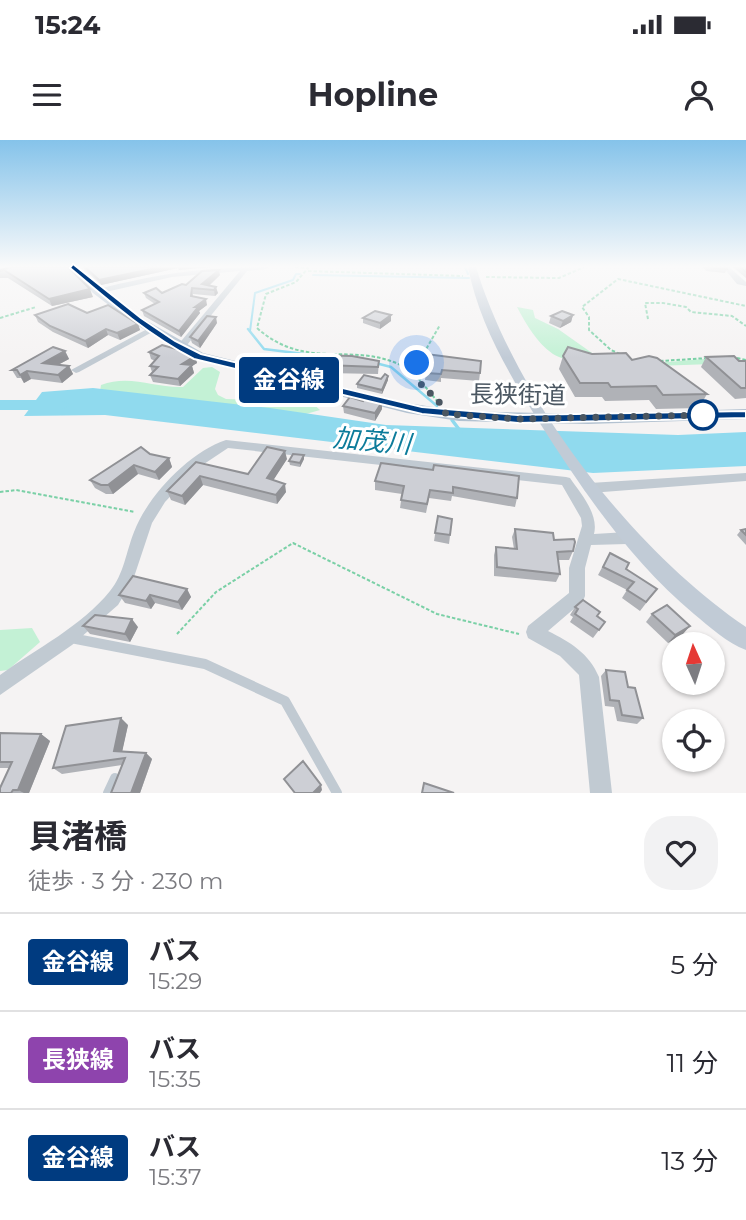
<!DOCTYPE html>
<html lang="ja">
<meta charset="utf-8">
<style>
body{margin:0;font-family:Montserrat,"Noto Sans JP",sans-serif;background:#f2f2f3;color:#2b2b33;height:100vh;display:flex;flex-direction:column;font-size:26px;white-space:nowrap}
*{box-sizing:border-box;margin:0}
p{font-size:23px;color:#7c7c81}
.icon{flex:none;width:38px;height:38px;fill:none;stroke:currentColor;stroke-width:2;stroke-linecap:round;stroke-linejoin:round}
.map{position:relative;height:653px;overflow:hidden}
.panel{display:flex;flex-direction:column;background:#fff;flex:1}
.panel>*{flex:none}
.badge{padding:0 14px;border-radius:5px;font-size:24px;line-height:46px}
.needle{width:46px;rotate:357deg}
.fabs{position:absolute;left:662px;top:492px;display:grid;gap:14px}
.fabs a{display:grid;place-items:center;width:63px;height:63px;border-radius:50%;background:#fff;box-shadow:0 2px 5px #0004;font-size:35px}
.you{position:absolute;width:35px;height:35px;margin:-18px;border:5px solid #fff;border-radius:50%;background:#1a73e8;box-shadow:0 0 0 10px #1a73e833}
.map>.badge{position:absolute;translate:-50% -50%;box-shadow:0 0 0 4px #fff}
.round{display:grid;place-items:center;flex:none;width:74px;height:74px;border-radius:28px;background:#f2f2f3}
.summary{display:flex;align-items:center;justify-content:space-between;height:119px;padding:0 28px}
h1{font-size:33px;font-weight:700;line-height:52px}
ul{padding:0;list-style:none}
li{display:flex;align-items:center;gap:21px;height:98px;padding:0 28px;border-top:2px solid #e1e1e2}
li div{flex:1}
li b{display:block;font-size:26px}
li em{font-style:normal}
li .badge{min-width:77px;font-weight:700;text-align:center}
.status{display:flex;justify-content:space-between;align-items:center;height:49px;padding:0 35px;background:#fff;direction:ltr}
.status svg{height:19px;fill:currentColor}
header{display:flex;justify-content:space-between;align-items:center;height:91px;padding:0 28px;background:#fff;font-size:32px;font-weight:700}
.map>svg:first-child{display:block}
</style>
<div class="status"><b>15:24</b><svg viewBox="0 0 49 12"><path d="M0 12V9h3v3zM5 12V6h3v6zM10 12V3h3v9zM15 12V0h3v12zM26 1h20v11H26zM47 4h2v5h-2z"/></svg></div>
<header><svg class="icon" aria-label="menu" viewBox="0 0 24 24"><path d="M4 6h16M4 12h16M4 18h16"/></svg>Hopline<svg class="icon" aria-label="person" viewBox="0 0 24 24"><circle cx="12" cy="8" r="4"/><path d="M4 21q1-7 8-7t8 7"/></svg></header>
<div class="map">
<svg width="746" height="653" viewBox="0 0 746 653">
<rect width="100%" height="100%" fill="#f5f3f3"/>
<g fill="#c3f1d5">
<path d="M517 167 533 170 535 178 558 189 592 213H609L640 222H668L715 218 746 221C711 225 579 232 553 214 537 203 526 184 517 167Z"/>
<path d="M212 227 220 232 215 249 218 255 226 259 311 262 320 270 299 276 99 258 101 245C130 234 154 248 183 247L203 228Z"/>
<polygon points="32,488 40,502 8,530 0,531 0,490"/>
</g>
<polygon fill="#90daee" points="93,248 270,268 386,285 678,295 746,292 746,326 593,333 105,275 24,276 42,252"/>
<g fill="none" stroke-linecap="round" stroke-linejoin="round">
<g stroke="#90daee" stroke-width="2">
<polyline points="465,127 468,134"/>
<polyline points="313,135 469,138"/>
<polyline points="250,191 255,153 293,140 296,134 300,134"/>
</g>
<g stroke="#90daee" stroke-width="2.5">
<polyline points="248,189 264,209 320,216"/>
<polyline points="356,218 391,227 437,266"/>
</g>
<polyline stroke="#90daee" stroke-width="3.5" points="452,280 461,292"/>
<polygon fill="#90daee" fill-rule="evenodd" points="0,260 61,260 70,265 61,270 0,270"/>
<g stroke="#7ad0a6" stroke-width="2" stroke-dasharray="3.5 2" stroke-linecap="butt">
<path d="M295 127 308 128 296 142 266 154 257 188C310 235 358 196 413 232"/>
<polyline points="308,131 463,136"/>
<polyline points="486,137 559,138 584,127"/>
<polyline points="0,178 36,167"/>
<polyline points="648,179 645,163 663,163 686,167 691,172 732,176 746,186"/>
<polyline points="620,214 611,210 589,190 589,177 582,167 618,139 746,166"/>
<polyline points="737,218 746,220"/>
<polyline points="660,221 724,217"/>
<polyline points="438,262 413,232 440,185"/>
<polyline points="0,352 16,350 135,372"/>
<polyline points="177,494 216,452 293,403 437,474 519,494"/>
</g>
<g stroke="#c1cad2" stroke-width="10">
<polyline points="71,498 205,524 285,561 337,653"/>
<polyline points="108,653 115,638"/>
</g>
<g fill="#c1cad2" fill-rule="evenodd">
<path d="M269 127 266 129 247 131 183 210H177V206L240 131 172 137 101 153 97 151C106 146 118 144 128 142 175 131 222 127 269 127Z"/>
<polygon points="723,127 729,127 746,142 746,146 737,144"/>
<polygon points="149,188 156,190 79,232 76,233 71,230"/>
<path d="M226 300 566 337 570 338C581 354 599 374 594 394L627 392 632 394 634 398 632 402 627 404 591 405 585 428V456L583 461 548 491C570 502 589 513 599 537L612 653H590L579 535 560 516 528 498 526 492 528 486 569 453V428L582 386 581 378 562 345 228 308 195 330 165 362 152 383 133 440 118 465 72 505 0 555V535C36 509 82 486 110 451 124 434 126 412 134 392 147 357 189 312 226 300Z"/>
<polygon points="746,333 746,341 590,353 585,351 584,348 585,345 590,343"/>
</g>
<path fill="#c1cbd6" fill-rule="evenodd" d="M468 127H476C516 259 632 410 746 487V510C727 503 710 487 694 474 631 421 585 354 541 285 510 236 479 184 468 127Z"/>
<polygon fill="#b3c2d1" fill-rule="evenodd" points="68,127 78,127 101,148 135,174 203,213 407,263 459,271 588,274 746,269 746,279 588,284 459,281 407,273 193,219 127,179 93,153"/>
</g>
<g fill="#b0b2b7">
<polygon points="82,127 177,127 178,128 101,145"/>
<polygon points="703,127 726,127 727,129 725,133 706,131"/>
<polygon points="733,127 746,127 746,138"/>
<polygon points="0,130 93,157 52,166 8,138 0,138"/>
<polygon points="220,135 209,146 218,153 215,156 193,154 193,156 207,165 199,171 200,173 181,197 144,176 142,170 155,164 146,158 144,153 162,153"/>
<polygon points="87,173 138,184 140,190 120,200 108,195 88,208 53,192 38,182 35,175"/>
<polygon points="391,175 391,181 380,189 363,183 363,178"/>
<polygon points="573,175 571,182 560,188 549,183 551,176"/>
<polygon points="217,183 200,208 192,203 190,197"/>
<polygon points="65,211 69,219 58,225 69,226 73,234 62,243 31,239 24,243 21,238 17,238 12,230"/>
<polygon points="149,212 195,216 197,223 192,226 194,233 180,246 153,242 150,235 152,232 150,226 155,221 151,219"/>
<polygon points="592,214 632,220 707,254 699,268 656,269 649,260 605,261 602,257 575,257 559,229 563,216"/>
<polygon points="318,215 379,221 378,234 326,233 321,239 314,238 314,230"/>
<polygon points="706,217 746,221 746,258 735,259 701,227"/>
<polygon points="421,224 480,233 479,241 441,238 441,242 425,240 426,233 421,231"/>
<polygon points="267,230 295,247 292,259 277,257 276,259 258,256 255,243"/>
<polygon points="388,236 388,240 382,254 357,248 357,244 381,239"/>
<polygon points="382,262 382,269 375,281 344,273 343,266"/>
<polygon points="150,314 169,318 172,327 159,340 138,334 113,354 106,354 95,348 90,340"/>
<polygon points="287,319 273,340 286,352 277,364 203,345 185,365 171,360 167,351 196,322 248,334"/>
<polygon points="304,319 300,327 290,325 289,321"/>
<polygon points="381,323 517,358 515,367 452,356 451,361 429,358 426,373 400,368 402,354 375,350 375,341"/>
<polygon points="438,376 452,379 449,404 434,401"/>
<polygon points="515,389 554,400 573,411 569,420 558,420 560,434 556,442 494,436 494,415 496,407 514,409 512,397"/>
<polygon points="746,389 746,405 737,395 741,390"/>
<polygon points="610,413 626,429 657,449 640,471 622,458 627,450 598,435"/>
<polygon points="187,449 191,457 182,470 155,463 151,469 125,463 119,455"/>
<polygon points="575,467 597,476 605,482 593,498 570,482 573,477 570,475"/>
<polygon points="652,474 683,494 668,503 646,482"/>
<polygon points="83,486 138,487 130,502 90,494"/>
<polygon points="606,530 628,547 643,578 637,584 617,581 614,567 605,566 601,536"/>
<polygon points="128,585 122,611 146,613 152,619 140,653 111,653 122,625 62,634 53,628"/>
<polygon points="0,593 41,594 50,601 29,653 0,653 9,628 0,628"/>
</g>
<g fill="#909195">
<polygon points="161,127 177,127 178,128 101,145 99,140"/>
<polygon points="178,127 212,127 179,130"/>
<polygon points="219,130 220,135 204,150 202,144"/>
<polygon points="216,147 218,153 215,156 214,150"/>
<polygon points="90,149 93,157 52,166 49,159"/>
<polygon points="206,159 207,165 199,171 200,173 181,197 179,191 195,167"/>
<polygon points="391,175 391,181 380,189 380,183"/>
<polygon points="573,175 571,182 560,188 563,181"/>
<polygon points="216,177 217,183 200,208 198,201"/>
<polygon points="138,184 140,190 120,200 117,193"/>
<polygon points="106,189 108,195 88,208 85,201"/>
<polygon points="65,211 69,219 48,230 43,223"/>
<polygon points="195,216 197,223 192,226 194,233 180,246 178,239 182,224"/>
<polygon points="325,225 326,233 321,239 320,232"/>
<polygon points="69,226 73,234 62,243 58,235"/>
<polygon points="27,231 31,239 24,243 20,235"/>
<polygon points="293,235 295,247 292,259 290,247"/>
<polygon points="388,236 388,240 382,254 382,250"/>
<polygon points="275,245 277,257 276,259 274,247"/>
<polygon points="382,262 382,269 375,281 375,273"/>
<polygon points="285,311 287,319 269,347 267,338"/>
<polygon points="304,315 304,319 300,327 300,323"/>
<polygon points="169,318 172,327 159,340 155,332"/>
<polygon points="134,325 138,334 113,354 108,345"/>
<polygon points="200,336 203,345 185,365 182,356"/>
<polygon points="285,344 286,352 277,364 276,355"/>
<polygon points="187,449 191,457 182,470 178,462"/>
<polygon points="150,455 155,463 151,469 146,461"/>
<polygon points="132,479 138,487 130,502 125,494"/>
<polygon points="690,486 683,494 668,503 675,495"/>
<polygon points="121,578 128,585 121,617 114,611"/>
<polygon points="41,594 50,601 29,653 24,653 18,650"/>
<polygon points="146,613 152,619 140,653 131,653"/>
<polygon points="321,645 322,650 320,653 313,653"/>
</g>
<g fill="#cdcfd5" stroke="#909195" stroke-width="2">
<polygon points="11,127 68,127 90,149 49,159 4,130 0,131 0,130"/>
<polygon points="85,127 161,127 99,140"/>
<polygon points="708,127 726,127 727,129"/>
<polygon points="740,127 746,127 746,132"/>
<polygon points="219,130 202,144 216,147 214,150 192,148 191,156 206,159 195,167 198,167 179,191 142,170 159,162 144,153 156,148 162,153 182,144 186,145 202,131"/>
<polygon points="68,164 87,173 108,165 138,184 117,193 106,189 85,201 50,186 35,175"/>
<polygon points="375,171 391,175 380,183 363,178"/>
<polygon points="562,171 573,175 563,181 551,176"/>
<polygon points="207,176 216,177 198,201 190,197"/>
<polygon points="162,205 176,209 178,207 195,216 182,224 192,225 178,239 150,235 158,227 150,226 159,216 149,212"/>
<polygon points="53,207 65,211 43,223 69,226 58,235 27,231 20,235 17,230 12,230"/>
<polygon points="568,207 592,214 626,213 632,220 649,216 657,218 707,254 663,255 656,246 611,247 608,243 580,243 563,216"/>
<polygon points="426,214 481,221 480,233 442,230 441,234 426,233 426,225 421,224"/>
<polygon points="318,215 352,216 379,221 378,227 325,225 320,232 314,230"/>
<polygon points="734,216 739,221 746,221 746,248 741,248 706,217"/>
<polygon points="267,230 293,235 290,247 275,245 274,247 255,243"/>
<polygon points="385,234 388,236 382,250 357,244 364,235 381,239"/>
<polygon points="350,257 363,261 365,258 382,262 375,273 343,266"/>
<polygon points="141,307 150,314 169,318 155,332 134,325 108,345 101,345 90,340"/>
<polygon points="267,307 285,311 267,338 285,344 276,355 200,336 182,356 167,351 196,322 248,334"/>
<polygon points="293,314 304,315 300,323 289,321"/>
<polygon points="381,323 433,330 434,325 519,336 517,358 453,347 453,353 430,350 427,364 401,360 404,346 375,341"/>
<polygon points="438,376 452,379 450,395 435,393"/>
<polygon points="515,389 553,393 554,400 574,399 575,402 573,411 557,412 560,434 497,427 496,407 517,409"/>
<polygon points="746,389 746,395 741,390"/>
<polygon points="610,413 629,423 626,429 657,449 646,462 627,450 634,442 603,427"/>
<polygon points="133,436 187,449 178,462 150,455 146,461 119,455"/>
<polygon points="583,460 600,472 597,476 605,482 599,490 575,474 578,469 575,467"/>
<polygon points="667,465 690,486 675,495 652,474"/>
<polygon points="95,475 132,479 125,494 83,486"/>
<polygon points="606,530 625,532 628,547 635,548 643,578 622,575 619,561 610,560"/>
<polygon points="121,578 114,611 146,613 131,653 111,653 125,618 53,628 66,586"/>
<polygon points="0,593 41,594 18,650 13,650 11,653 0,653 0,648 12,622 0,622"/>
<polygon points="303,621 321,645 313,653 295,653 284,639"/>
<polygon points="424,643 454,653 422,653"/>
</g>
<linearGradient id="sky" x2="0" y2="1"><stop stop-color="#85c3ea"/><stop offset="0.58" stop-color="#fafafa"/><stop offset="1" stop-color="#fafafa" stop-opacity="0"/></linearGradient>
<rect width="746" height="218" fill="url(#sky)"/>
<path fill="#003b80" stroke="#fff" stroke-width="2" d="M73 124 141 178 175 201 201 214 422 267 518 275 746 271V278L518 283 422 274 194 219C148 195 110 162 70 128Z"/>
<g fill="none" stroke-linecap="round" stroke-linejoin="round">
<polyline stroke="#4a5661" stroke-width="7" stroke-dasharray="0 12.6" points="417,223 413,232 415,238 442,265 446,274 518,279 703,275"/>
</g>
<circle fill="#fff" stroke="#003b80" stroke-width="3.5" cx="703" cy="275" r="14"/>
<g text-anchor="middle" stroke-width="6" stroke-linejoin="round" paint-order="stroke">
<g font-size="24" fill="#4a5661" stroke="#fff">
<text transform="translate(518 255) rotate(1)" y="8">長狭街道</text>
</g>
<g font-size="26" font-style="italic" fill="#0c7c9b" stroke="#fff">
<text transform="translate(372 301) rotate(5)" y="9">加茂川</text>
</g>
</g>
</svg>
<div class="fabs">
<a><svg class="needle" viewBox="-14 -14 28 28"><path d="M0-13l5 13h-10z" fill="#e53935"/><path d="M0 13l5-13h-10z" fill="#7c7c81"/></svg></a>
<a><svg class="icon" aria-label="locate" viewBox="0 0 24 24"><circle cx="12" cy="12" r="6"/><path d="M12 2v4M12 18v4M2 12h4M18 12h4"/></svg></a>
</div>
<div class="you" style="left:417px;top:223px"></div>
<b class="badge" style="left:289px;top:240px;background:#003b80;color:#fff">金谷線</b>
</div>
<section class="panel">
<div class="summary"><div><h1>貝渚橋</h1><p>徒歩 · 3 分 · 230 m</p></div><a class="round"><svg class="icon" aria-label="heart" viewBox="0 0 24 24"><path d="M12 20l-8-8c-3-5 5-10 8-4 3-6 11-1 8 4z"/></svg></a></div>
<ul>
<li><span class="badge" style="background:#003b80;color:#fff">金谷線</span><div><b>バス</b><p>15:29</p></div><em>5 分</em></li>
<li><span class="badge" style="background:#8e44ad;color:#fff">長狭線</span><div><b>バス</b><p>15:35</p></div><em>11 分</em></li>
<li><span class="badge" style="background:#003b80;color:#fff">金谷線</span><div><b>バス</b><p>15:37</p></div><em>13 分</em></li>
</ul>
</section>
